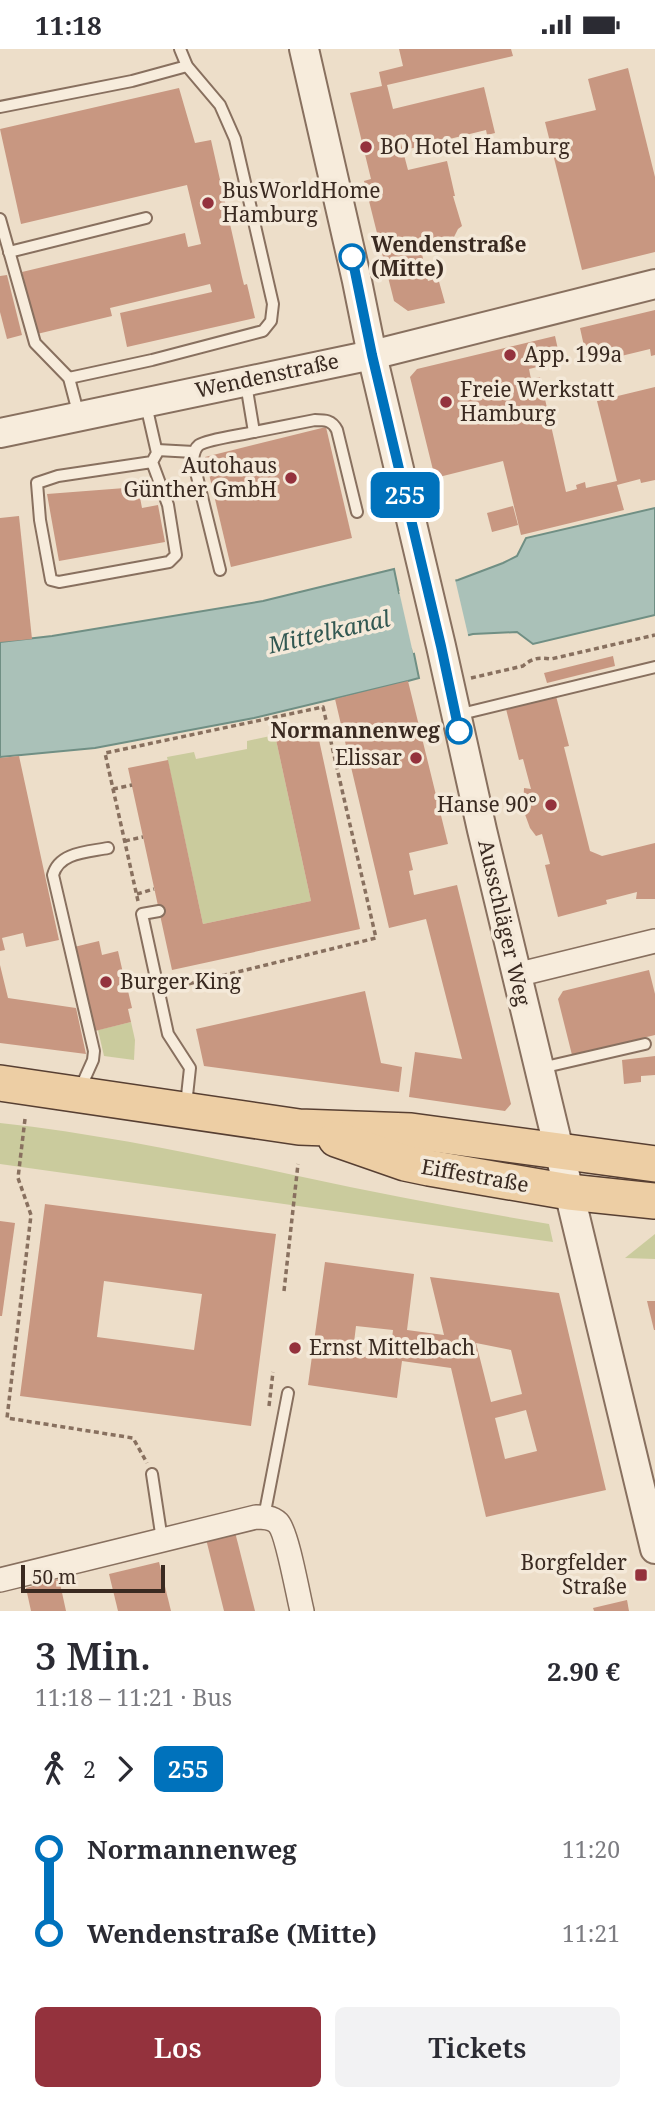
<!DOCTYPE html>
<html lang="de">
<meta charset="utf-8">
<style>
body{margin:0;font-family:"Noto Serif",serif;background:#f2f2f3;color:#2b2b33;height:100vh;display:flex;flex-direction:column;font-size:26px;white-space:nowrap}
*{box-sizing:border-box;margin:0}
p{font-size:23px;color:#7c7c81}
.icon{flex:none;width:38px;height:38px;fill:none;stroke:currentColor;stroke-width:2;stroke-linecap:round;stroke-linejoin:round}
.map{position:relative;height:1562px;overflow:hidden}
.sheet{display:flex;flex-direction:column;background:#fff;flex:1}
.sheet>*{flex:none}
.badge{padding:0 14px;border-radius:10px;font-size:24px;line-height:46px}
.scale{position:absolute;left:21px;bottom:18px;width:144px;box-sizing:border-box;padding-left:7px;border:4px solid #3a2a21;border-top:0;font-size:19px;line-height:24px;white-space:nowrap;color:#3a2a21;-webkit-text-stroke:5px #f4e9d9;paint-order:stroke}
.map>.badge{position:absolute;translate:-50% -50%;box-shadow:0 0 0 4px #fff}
.legs{display:flex;align-items:center;gap:10px;height:77px;padding:0 35px;font-size:23px}
.legs p{margin-inline-start:auto}
.head{display:flex;align-items:center;justify-content:space-between;height:119px;padding:0 35px}
h1{font-size:38px;font-weight:600;line-height:52px}
.action{display:flex;gap:14px;margin-top:auto;padding:14px 35px}
.action a{flex:1;height:80px;border-radius:10px;background:#94323d;color:#fff;font-size:28px;font-weight:600;line-height:80px;text-align:center}
.action a+a{background:#f2f2f3;color:#2b2b33}
ul{padding:0 35px;list-style:none}
li{display:flex;align-items:center;gap:24px;height:84px;font-size:26px}
li i{display:grid;place-items:center;width:10px;height:100%;margin:0 9px;background:currentColor}
li i::after{content:'';width:18px;height:18px;margin:-9px;border:5px solid;border-radius:50%;background:#fff}
li p{margin-inline-start:auto}
li:first-child i{background:linear-gradient(#0000 50%,currentColor 0)}
li:last-child i{background:linear-gradient(currentColor 50%,#0000 0)}
.status{display:flex;justify-content:space-between;align-items:center;height:49px;padding:0 35px;background:#fff;direction:ltr}
.status svg{height:19px;fill:currentColor}
.map>svg:first-child{display:block}
</style>
<div class="status"><b>11:18</b><svg viewBox="0 0 49 12"><path d="M0 12V9h3v3zM5 12V6h3v6zM10 12V3h3v9zM15 12V0h3v12zM26 1h20v11H26zM47 4h2v5h-2z"/></svg></div>
<div class="map">
<svg width="655" height="1562" viewBox="0 0 655 1562">
<rect width="100%" height="100%" fill="#eddec9"/>
<g fill="#cacb9d">
<polygon points="275,686 311,852 203,875 167,708 194,703 196,710 247,700 247,692"/>
<polygon points="131,973 135,991 134,1011 104,1007 98,981"/>
<path d="M0 1074C101 1085 200 1106 298 1127 382 1145 465 1161 549 1175L553 1193 0 1115Z"/>
<polygon points="655,1185 655,1210 625,1209"/>
</g>
<polygon fill="#aac1b8" stroke="#708f84" stroke-width="2" points="655,459 655,566 533,595 517,583 473,585 413,600 419,629 408,632 254,669 95,699 0,708 0,593 52,587 263,552 394,520 399,544 458,531 503,514 517,507 526,489"/>
<polygon fill="#eddec9" points="455,530 469,590 413,604 399,542"/>
<g fill="#c89781" fill-rule="evenodd">
<polygon points="399,0 511,0 513,7 387,36 393,60 484,38 495,84 487,86 486,81 409,100 406,85 399,87 408,121 447,112 455,147 453,147 462,177 458,180 454,188 420,196 428,232 438,229 445,254 408,262 394,252 364,132 371,130 350,44 382,37 379,23 403,17"/>
<polygon points="628,19 655,128 655,203 582,221 545,73 596,61 588,30"/>
<polygon points="179,39 195,94 211,91 242,228 244,236 247,235 255,269 127,298 120,264 212,243 210,235 110,259 112,267 37,285 22,223 185,184 188,198 201,195 187,136 21,175 0,80"/>
<polygon points="7,226 22,286 7,290 0,263 0,227"/>
<polygon points="655,261 655,306 651,307 650,300 588,315 580,279"/>
<polygon points="555,287 559,305 548,308 550,315 529,320 531,330 540,328 566,443 577,440 576,436 585,433 586,439 617,432 597,352 655,338 655,431 641,434 640,430 617,436 624,461 521,486 503,412 435,429 410,328 417,320"/>
<polygon points="326,378 352,489 231,518 205,408"/>
<polygon points="138,438 142,459 158,456 165,493 59,512 47,445"/>
<polygon points="513,457 518,476 492,483 487,464"/>
<polygon points="19,467 32,590 0,593 0,469"/>
<polygon points="613,607 615,617 547,634 544,624"/>
<polygon points="408,632 448,795 409,804 413,821 409,822 414,846 457,836 511,1055 505,1062 409,1048 415,1003 462,1010 426,870 389,879 335,650"/>
<polygon points="556,647 569,697 564,698 590,802 602,807 655,794 655,850 636,850 637,843 606,851 607,855 558,868 545,816 550,815 542,785 536,787 530,779 523,760 524,739 531,740 523,710 519,711 506,660"/>
<polygon points="316,677 360,880 172,921 128,719 168,711 203,875 311,852 275,686"/>
<polygon points="19,707 59,891 26,898 23,884 2,889 5,901 0,902 0,709"/>
<polygon points="99,892 102,906 118,902 123,924 128,923 133,941 128,942 132,959 128,960 131,973 95,982 74,898"/>
<polygon points="0,916 8,949 76,959 86,1005 0,994"/>
<polygon points="649,921 655,945 655,986 572,1006 558,950 563,942"/>
<polygon points="365,942 381,1014 402,1018 399,1043 204,1017 196,980"/>
<polygon points="655,1007 655,1026 641,1027 641,1033 624,1035 622,1011"/>
<path d="M45 1155 276 1185 251 1377 20 1347ZM104 1232 202 1245 194 1301 97 1288Z"/>
<polygon points="0,1172 15,1174 2,1267 0,1267"/>
<path d="M325 1213 414 1225 407 1281 444 1286 430 1228 559 1244 606 1441 486 1468 451 1319 402 1312 397 1349 308 1336ZM356 1277 393 1281 390 1307 353 1302ZM476 1294 511 1301 522 1345 491 1353ZM526 1361 537 1402 505 1410 495 1369Z"/>
<polygon points="647,1252 655,1252 655,1281 654,1281"/>
<polygon points="235,1483 255,1562 224,1562 206,1490"/>
<polygon points="159,1513 171,1562 118,1562 109,1525"/>
<polygon points="59,1530 66,1562 31,1562 26,1539"/>
<polygon points="627,1551 629,1562 594,1562 593,1559"/>
</g>
<g fill="none" stroke-linecap="round" stroke-linejoin="round">
<defs>
<g id="service">
<polyline points="0,58 132,32 187,17"/>
<polyline points="0,170 35,294 69,329 79,367"/>
<polyline points="9,203 146,169"/>
<polyline points="69,329 152,311 263,282 271,272 273,255 235,90 220,56 187,17 180,0"/>
<polyline points="146,356 157,404 152,413 58,427 37,434 40,471 51,531 59,533 169,513 176,506 168,456 152,413"/>
<path d="M254 383 315 371C325 371 332 371 337 381L357 463"/>
<polyline points="157,401 194,403"/>
<path d="M220 521 193 411C194 405 194 400 199 396 208 390 242 386 254 383L246 335"/>
<polyline points="457,666 655,618"/>
<polyline points="159,862 142,865 168,985 190,1019 186,1056"/>
<polyline points="541,1019 645,995"/>
<path d="M80 1040 93 1011 94 1002 53 826C59 803 88 803 108 799"/>
<polyline points="152,1425 162,1491"/>
<polyline points="264,1468 288,1344"/>
</g>
<g id="minor">
<polyline points="516,926 655,892"/>
<path d="M0 1531 256 1468C264 1468 272 1468 278 1474 287 1483 298 1546 302 1562"/>
</g>
<g id="tertiary">
<polyline points="304,0 357,232 372,306 441,597 482,781 655,1500"/>
<polyline points="0,384 372,306 655,235"/>
</g>
<g id="primary">
<polyline points="0,1034 299,1078 411,1082 655,1115"/>
<polyline points="336,1090 405,1114 429,1119 569,1143 655,1152"/>
</g>
</defs>
<use href="#service" stroke="#88705f" stroke-width="14"/>
<use href="#minor" stroke="#88705f" stroke-width="26"/>
<use href="#tertiary" stroke="#88705f" stroke-width="32"/>
<use href="#primary" stroke="#573f32" stroke-width="38"/>
<g stroke="#88705f" stroke-width="3.5" stroke-dasharray="5 3.5" stroke-linecap="butt">
<path d="M471 629 523 617C532 609 540 608 551 610L655 586"/>
<polyline points="113,740 132,736"/>
<polyline points="125,792 143,788"/>
<polyline points="137,845 154,840"/>
<polyline points="138,852 105,704 323,658 376,889 172,939"/>
<polyline points="25,1070 18,1129 31,1166 7,1369 133,1389 147,1414"/>
<polyline points="284,1242 298,1115"/>
<polyline points="269,1357 273,1323"/>
</g>
<use href="#service" stroke="#f7ecdc" stroke-width="10"/>
<use href="#minor" stroke="#f7ecdc" stroke-width="23"/>
<use href="#tertiary" stroke="#f7ecdc" stroke-width="28"/>
<use href="#primary" stroke="#edcea4" stroke-width="35"/>
</g>
<g fill="none" stroke-linecap="round" stroke-linejoin="round">
<defs>
<polyline id="line-1" points="352,208 372,306 441,597 459,682"/>
</defs>
<use href="#line-1" stroke="#fff" stroke-width="16"/>
<use href="#line-1" stroke="#0072bc" stroke-width="10"/>
</g>
<g fill="#94323d" stroke="#f4e9d9" stroke-width="2.5">
<circle cx="366" cy="98" r="7"/>
<circle cx="208" cy="154" r="7"/>
<circle cx="510" cy="306" r="7"/>
<circle cx="446" cy="353" r="7"/>
<circle cx="291" cy="429" r="7"/>
<circle cx="416" cy="709" r="7"/>
<circle cx="551" cy="756" r="7"/>
<circle cx="106" cy="933" r="7"/>
<circle cx="295" cy="1299" r="7"/>
<rect x="634" y="1519" width="14" height="14" rx="3.5"/>
</g>
<g fill="#fff" stroke="#0072bc" stroke-width="3.5">
<circle cx="352" cy="208" r="12"/>
<circle cx="459" cy="682" r="12"/>
</g>
<g text-anchor="middle" stroke-width="7" stroke-linejoin="round" paint-order="stroke">
<g font-size="21" fill="#3a2a21" stroke="#f4e9d9" text-anchor="start">
<text x="380" y="105">BO Hotel Hamburg</text>
<text x="222" y="149">BusWorldHome<tspan x="222" dy="24">Hamburg</tspan></text>
<text x="524" y="313">App. 199a</text>
<text x="460" y="348">Freie Werkstatt<tspan x="460" dy="24">Hamburg</tspan></text>
<text x="277" y="424" text-anchor="end">Autohaus<tspan x="277" dy="24">Günther GmbH</tspan></text>
<text x="402" y="716" text-anchor="end">Elissar</text>
<text x="537" y="763" text-anchor="end">Hanse 90°</text>
<text x="120" y="940">Burger King</text>
<text x="309" y="1306">Ernst Mittelbach</text>
<text x="627" y="1521" text-anchor="end">Borgfelder<tspan x="627" dy="24">Straße</tspan></text>
</g>
<g font-size="21" font-weight="bold" fill="#3a2a21" stroke="#f4e9d9" text-anchor="start">
<text x="371" y="203">Wendenstraße<tspan x="371" dy="24">(Mitte)</tspan></text>
<text x="440" y="689" text-anchor="end">Normannenweg</text>
</g>
<g font-size="21" fill="#3a2a21" stroke="#f4e9d9">
<text transform="translate(267 327) rotate(-12)" y="7">Wendenstraße</text>
<text transform="translate(504 874) rotate(77)" y="7">Ausschläger Weg</text>
<text transform="translate(475 1127) rotate(10)" y="7">Eiffestraße</text>
</g>
<g font-size="23" font-style="italic" fill="#325852" stroke="#f4e9d9">
<text transform="translate(329 583) rotate(-13)" y="8">Mittelkanal</text>
</g>
</g>
</svg>
<div class="scale">50 m</div>
<b class="badge" style="left:405px;top:446px;background:#0072bc;color:#fff">255</b>
</div>
<section class="sheet">
<div class="head"><div><h1>3 Min.</h1><p>11:18 – 11:21 · Bus</p></div><b>2.90 €</b></div>
<div class="legs"><svg class="icon" aria-label="walk" viewBox="0 0 24 24"><circle cx="13" cy="4" r="2"/><path d="M13 8l-2 6 4 7M11 14l-3 7M7 12l3-4h3l4 4"/></svg>2<svg class="icon" aria-label="forward" viewBox="0 0 24 24"><path d="M9 5l7 7-7 7"/></svg><b class="badge" style="background:#0072bc;color:#fff">255</b></div>
<ul>
<li><i style="color:#0072bc"></i><b>Normannenweg</b><p>11:20</p></li>
<li><i style="color:#0072bc"></i><b>Wendenstraße (Mitte)</b><p>11:21</p></li>
</ul>
<div class="action"><a>Los</a><a>Tickets</a></div>
</section>
